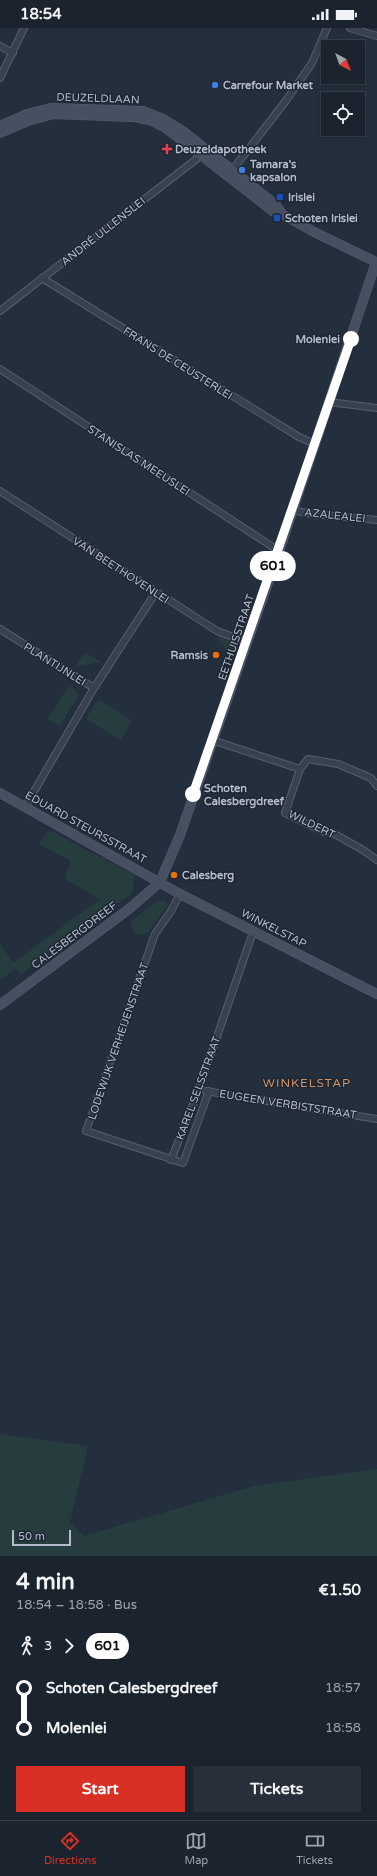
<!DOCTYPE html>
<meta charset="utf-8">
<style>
body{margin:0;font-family:"Varela Round",sans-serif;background:#282f3a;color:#f1f3f6;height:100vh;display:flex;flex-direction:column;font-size:15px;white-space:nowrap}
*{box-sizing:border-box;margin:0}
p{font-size:13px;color:#a0a4aa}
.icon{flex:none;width:22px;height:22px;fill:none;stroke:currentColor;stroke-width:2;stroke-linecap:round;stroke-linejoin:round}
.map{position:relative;height:1528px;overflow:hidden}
.sheet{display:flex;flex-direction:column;background:#1b232e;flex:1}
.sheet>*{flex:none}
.badge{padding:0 8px;border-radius:13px;font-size:14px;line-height:26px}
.needle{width:26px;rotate:139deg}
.tools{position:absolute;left:321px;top:12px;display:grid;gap:8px}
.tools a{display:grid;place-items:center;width:44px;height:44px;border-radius:0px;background:#1b232e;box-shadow:0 2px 6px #0003,0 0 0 1px #39404a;font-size:20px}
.scale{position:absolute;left:12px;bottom:10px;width:59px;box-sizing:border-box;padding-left:4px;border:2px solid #b4bcc9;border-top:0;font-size:11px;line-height:14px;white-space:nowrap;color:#b4bcc9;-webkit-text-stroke:3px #1d2633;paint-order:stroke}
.map>.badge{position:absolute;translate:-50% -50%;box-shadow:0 0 0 2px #fff}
.legs{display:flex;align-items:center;gap:6px;height:44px;padding:0 16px;font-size:13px}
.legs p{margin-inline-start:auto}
.headline{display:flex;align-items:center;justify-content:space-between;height:68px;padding:0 16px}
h1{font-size:22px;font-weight:800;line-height:30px}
.button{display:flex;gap:8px;margin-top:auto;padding:8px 16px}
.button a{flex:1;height:46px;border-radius:0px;background:#d93025;color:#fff;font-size:16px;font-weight:800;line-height:46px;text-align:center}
.button a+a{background:#282f3a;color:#f1f3f6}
ul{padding:0 16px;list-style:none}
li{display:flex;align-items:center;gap:14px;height:40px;font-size:15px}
li i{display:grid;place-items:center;width:6px;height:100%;margin:0 5px;background:currentColor}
li i::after{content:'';width:10px;height:10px;margin:-5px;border:3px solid;border-radius:50%;background:#1b232e}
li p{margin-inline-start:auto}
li:first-child i{background:linear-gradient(#0000 50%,currentColor 0)}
li:last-child i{background:linear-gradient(currentColor 50%,#0000 0)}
.status{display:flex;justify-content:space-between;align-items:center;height:28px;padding:0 20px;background:#1b232e;direction:ltr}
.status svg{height:11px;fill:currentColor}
.dock{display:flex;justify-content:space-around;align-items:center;height:56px;border-top:1px solid #39404a;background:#1b232e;font-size:11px;color:#a0a4aa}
.dock a{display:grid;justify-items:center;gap:2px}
.dock .active{color:#d93025}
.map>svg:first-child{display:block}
</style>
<div class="status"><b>18:54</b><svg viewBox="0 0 49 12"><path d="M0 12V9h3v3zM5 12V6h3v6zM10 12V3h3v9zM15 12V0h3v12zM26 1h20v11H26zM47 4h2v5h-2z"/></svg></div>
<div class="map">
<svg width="377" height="1528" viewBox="0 0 377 1528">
<rect width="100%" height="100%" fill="#242f3e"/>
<g fill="#263c3f">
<polygon points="220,607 237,613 231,632 222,615 218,612"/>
<polygon points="85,624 101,634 75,639"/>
<polygon points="69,658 77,664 78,668 60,698 47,691"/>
<polygon points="98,671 132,693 121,712 86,691"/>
<polygon points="49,802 135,847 132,865 21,946 16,940 0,952 0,916 13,935 100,871 65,851 71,833 39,816"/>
<polygon points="163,872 168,876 148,905 135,907 130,894 156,874"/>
<polygon points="0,1406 88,1418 70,1494 84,1508 254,1458 377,1441 377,1528 0,1528"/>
</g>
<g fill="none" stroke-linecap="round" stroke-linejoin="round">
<defs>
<g id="street">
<polyline points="350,0 377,8"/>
<polyline points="0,18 13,25"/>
<polyline points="0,50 24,0"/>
<polyline points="230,145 285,74 312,35 327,0"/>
<polyline points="42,250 299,409 315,416"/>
<polyline points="0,283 203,126"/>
<polyline points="0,341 279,523"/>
<polyline points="329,374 377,380"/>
<polyline points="0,463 217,603 247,614"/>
<polyline points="292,482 312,486 377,492"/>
<polyline points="0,601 94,660 156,564"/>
<polyline points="212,712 300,741"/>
<polyline points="377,758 371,750 338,736 308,731 300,741 285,785 324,804 331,804 363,822 377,832"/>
<polyline points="25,779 94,660"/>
<polyline points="180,866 171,883 155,906 86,1103 183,1135 209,1063"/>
<polyline points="206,1063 377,1091"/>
<polyline points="171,1132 199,1061 253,904"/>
</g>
<g id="secondary">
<polyline points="0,98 27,86 51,80 143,83 163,91 184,104 276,177 282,186"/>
<polyline points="0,105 28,93 53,86 134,89 150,92 166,100 274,184 282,186 314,204 376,234"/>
<polyline points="0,765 180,866 377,966"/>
<polyline points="0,977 129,881 160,854 180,807 279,523 376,234"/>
</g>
</defs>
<use href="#street" stroke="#565f6c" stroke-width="8"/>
<use href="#secondary" stroke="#565f6c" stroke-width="10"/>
<use href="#street" stroke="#38414e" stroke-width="6"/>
<use href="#secondary" stroke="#465061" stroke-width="9"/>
</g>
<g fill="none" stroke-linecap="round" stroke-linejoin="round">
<defs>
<polyline id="line-1" points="193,766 351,311"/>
</defs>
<use href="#line-1" stroke="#fff" stroke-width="9"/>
<use href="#line-1" stroke="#fff" stroke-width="6"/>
</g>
<g fill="#3f7fe0" stroke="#1d2633" stroke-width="1.5">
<circle cx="215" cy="57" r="4"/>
<circle cx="242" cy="142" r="4"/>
</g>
<path fill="#e0444e" stroke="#1d2633" stroke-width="1.5" d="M165 115h4v4h4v4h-4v4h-4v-4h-4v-4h4z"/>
<g fill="#1a4fb4" stroke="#1d2633" stroke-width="1.5">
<rect x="276" y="165" width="8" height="8" rx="2"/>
<rect x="273" y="186" width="8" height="8" rx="2"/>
</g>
<g fill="#fff" stroke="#fff" stroke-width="2">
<circle cx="351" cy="311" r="7"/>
<circle cx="193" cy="766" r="7"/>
</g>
<g fill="#e8710a" stroke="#1d2633" stroke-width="1.5">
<circle cx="216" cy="627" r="4"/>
<circle cx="174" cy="847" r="4"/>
</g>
<g text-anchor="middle" stroke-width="3" stroke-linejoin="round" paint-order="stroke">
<g font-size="11" font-weight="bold" fill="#b4bcc9" stroke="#1d2633" text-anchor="start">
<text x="223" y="61">Carrefour Market</text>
<text x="175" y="125">Deuzeldapotheek</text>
<text x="250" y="140">Tamara's<tspan x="250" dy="13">kapsalon</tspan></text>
<text x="288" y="173">Irislei</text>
<text x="285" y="194">Schoten Irislei</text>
<text x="208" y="631" text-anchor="end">Ramsis</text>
<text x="182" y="851">Calesberg</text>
</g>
<g font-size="11" fill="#b4bcc9" stroke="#1d2633">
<text transform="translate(98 70) rotate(2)" y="4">DEUZELDLAAN</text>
<text transform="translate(103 203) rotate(-38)" y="4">ANDRÉ ULLENSLEI</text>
<text transform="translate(178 335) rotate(32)" y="4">FRANS DE CEUSTERLEI</text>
<text transform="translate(139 432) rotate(33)" y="4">STANISLAS MEEUSLEI</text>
<text transform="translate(335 487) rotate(6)" y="4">AZALEALEI</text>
<text transform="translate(121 542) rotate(33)" y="4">VAN BEETHOVENLEI</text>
<text transform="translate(236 609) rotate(-71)" y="4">EETHUISSTRAAT</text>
<text transform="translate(55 636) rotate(32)" y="4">PLANTIJNLEI</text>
<text transform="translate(312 796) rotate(26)" y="4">WILDERT</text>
<text transform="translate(86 799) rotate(29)" y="4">EDUARD STEURSSTRAAT</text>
<text transform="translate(274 900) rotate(27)" y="4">WINKELSTAP</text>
<text transform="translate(74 907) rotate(-37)" y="4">CALESBERGDREEF</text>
<text transform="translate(118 1013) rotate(-71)" y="4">LODEWIJK VERHEIJENSTRAAT</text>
<text transform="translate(198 1060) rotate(-70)" y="4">KAREL SELSSTRAAT</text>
<text transform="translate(288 1076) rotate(9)" y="4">EUGEEN VERBISTSTRAAT</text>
</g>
<g font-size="11" font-weight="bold" fill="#b4bcc9" stroke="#1d2633" text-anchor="end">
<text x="340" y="315">Molenlei</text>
<text x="204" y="764" text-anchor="start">Schoten<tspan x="204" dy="13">Calesbergdreef</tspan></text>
</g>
<g font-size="12" letter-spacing="1" fill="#d59563" stroke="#1d2633">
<text x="307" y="1059">WINKELSTAP</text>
</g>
</g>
</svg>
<div class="tools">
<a><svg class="needle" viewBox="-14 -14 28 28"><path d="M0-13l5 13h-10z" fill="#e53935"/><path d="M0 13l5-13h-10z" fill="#a0a4aa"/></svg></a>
<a><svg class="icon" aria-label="locate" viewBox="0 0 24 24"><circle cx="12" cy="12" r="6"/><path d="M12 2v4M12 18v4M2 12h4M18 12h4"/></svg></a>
</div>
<div class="scale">50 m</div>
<b class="badge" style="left:273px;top:538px;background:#fff;color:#111">601</b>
</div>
<section class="sheet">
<div class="headline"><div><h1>4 min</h1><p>18:54 – 18:58 · Bus</p></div><b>€1.50</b></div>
<div class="legs"><svg class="icon" aria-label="walk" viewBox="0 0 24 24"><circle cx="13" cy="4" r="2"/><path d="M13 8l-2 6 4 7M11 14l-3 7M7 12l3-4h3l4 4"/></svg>3<svg class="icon" aria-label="forward" viewBox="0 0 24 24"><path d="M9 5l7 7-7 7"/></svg><b class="badge" style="background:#fff;color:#111">601</b></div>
<ul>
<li><i style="color:#fff"></i><b>Schoten Calesbergdreef</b><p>18:57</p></li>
<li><i style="color:#fff"></i><b>Molenlei</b><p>18:58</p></li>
</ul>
<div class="button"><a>Start</a><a>Tickets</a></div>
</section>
<nav class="dock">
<a class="active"><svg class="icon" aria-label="directions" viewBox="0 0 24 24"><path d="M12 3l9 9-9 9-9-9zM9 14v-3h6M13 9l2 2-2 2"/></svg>Directions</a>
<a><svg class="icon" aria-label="map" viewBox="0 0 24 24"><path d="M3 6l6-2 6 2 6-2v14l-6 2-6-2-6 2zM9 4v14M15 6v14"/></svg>Map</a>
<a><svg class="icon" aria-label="tickets" viewBox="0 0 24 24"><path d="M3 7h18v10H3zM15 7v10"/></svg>Tickets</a>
</nav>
